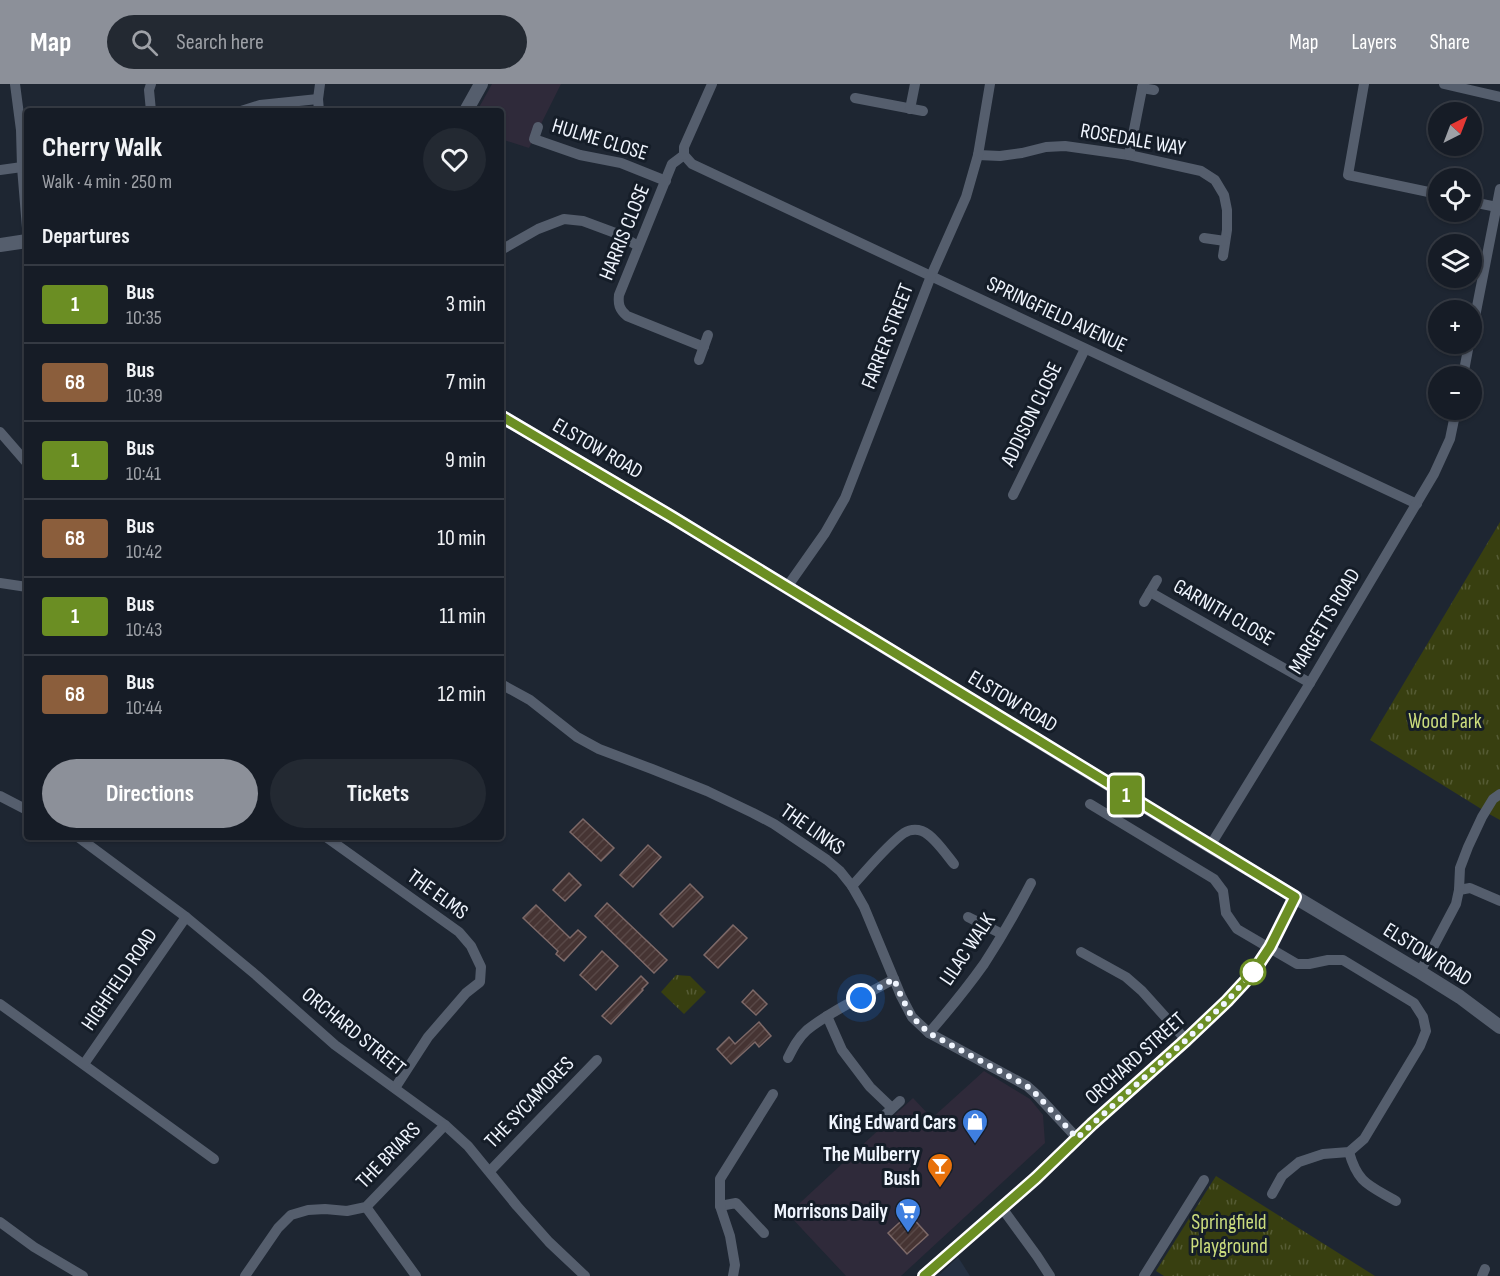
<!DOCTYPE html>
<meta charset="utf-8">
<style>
body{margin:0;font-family:"Sofia Sans Condensed",sans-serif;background:#232932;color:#f1f3f6;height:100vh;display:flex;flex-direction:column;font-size:22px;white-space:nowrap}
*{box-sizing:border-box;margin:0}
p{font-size:20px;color:#9ea1a7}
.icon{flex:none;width:33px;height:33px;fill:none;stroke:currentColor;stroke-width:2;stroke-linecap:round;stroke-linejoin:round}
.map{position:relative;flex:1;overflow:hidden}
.details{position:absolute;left:24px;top:24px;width:480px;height:732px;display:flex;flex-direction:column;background:#161c26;border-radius:6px;box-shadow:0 2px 4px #0004,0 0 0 2px #353a43}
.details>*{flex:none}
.badge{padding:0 12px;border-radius:4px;font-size:21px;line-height:39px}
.needle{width:39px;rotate:42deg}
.tools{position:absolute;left:1428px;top:18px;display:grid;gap:12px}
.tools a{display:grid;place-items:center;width:54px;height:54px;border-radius:50%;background:#161c26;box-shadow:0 2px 4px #0004,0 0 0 2px #353a43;font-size:30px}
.you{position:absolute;width:30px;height:30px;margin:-15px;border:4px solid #fff;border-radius:50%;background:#1a73e8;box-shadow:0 0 0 9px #1a73e833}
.map>.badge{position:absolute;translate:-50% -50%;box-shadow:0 0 0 3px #fff}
h2{padding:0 18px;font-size:22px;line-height:54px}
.round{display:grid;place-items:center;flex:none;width:63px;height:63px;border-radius:32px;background:#232932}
.summary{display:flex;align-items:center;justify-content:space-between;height:102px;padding:0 18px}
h1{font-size:28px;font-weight:700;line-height:45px}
.button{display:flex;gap:12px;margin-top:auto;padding:12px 18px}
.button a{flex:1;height:69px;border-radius:36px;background:#8c9099;color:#fff;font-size:24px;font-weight:700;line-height:69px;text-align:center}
.button a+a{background:#232932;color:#f1f3f6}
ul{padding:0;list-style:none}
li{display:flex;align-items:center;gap:18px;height:78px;padding:0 18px;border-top:2px solid #353a43}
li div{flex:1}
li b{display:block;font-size:22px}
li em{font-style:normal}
li .badge{min-width:66px;font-weight:700;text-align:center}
header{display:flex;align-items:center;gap:36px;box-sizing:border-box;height:84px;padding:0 30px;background:#8c9099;color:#fff}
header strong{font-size:28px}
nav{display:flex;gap:33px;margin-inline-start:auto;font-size:21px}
.search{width:420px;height:54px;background:#232932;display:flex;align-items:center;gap:15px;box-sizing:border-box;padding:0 21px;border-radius:33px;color:#9ea1a7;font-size:22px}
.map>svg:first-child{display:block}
</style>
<header>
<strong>Map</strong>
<div class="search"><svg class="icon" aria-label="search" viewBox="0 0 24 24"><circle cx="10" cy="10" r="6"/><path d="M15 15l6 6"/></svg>Search here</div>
<nav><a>Map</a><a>Layers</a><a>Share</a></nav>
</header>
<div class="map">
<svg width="1500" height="1192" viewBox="0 0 1500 1192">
<defs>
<pattern id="park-tufts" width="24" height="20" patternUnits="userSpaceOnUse" patternTransform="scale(1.5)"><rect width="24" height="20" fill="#383f10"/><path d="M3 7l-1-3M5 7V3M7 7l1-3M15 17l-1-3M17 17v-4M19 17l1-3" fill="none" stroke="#555b34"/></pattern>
<pattern id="building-hatch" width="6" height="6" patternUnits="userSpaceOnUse" patternTransform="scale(1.5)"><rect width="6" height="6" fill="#463433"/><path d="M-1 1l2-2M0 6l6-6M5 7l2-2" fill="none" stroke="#584847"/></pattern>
</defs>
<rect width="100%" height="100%" fill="#1e2632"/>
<g fill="#2f2a3a">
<polygon points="492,0 561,0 529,64 501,55 501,27 477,27"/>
<polygon points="984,987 1030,1015 1043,1031 1045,1059 901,1192 846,1192 788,1130 913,1014 932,1034"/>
</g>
<polygon fill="#253042" points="958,1173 970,1192 938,1192"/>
<g fill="url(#park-tufts)">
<polygon points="1500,438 1500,736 1491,731 1370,656"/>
<polygon points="676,891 690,892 706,908 684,930 661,908"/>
<polygon points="1216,1092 1375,1192 1164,1192 1156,1187"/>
</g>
<g fill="url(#building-hatch)" stroke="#7d6968" stroke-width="1.5">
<polygon points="583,735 614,764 601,777 570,748"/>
<polygon points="648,761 661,773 633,803 620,791"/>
<polygon points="569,789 581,801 565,817 553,806"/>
<polygon points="690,800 703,813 673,843 660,830"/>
<polygon points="607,819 667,876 654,889 595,832"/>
<polygon points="536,821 570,854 578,846 586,853 564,877 556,870 558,867 523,834"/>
<polygon points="733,841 747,854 718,884 704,871"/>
<polygon points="602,867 618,882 596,906 580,891"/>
<polygon points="641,892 648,899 642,905 643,906 611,940 602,932"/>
<polygon points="753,906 767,920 756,931 742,918"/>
<polygon points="759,938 771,952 759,963 755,958 731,980 717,965 729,953 735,960"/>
<polygon points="909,1130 928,1151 907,1170 888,1149"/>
</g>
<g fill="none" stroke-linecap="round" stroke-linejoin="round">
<g stroke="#555e6d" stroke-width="10">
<polyline points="15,0 21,46 22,83 27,144"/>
<polyline points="151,0 149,6 151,27"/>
<polyline points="1364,0 1348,91 1438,110"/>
<polyline points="1444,0 1500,13"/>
<polyline points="1142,4 1154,6"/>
<polyline points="855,14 923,27"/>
<polyline points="910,25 915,0"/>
<polyline points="241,27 260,21 318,15"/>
<polyline points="319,27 318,15 320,0"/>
<polyline points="538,43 534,55 580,71 621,79 666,97"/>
<polyline points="684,71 692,80 1417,420"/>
<path d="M684 71 672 80 619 211C618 220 619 225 627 232L704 263"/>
<polyline points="684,71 684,63 712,0"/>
<polyline points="978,71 1000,72 1022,69 1046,63 1065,62 1129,71 1201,87 1215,96 1224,111 1227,126 1227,146 1223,172"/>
<polyline points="1129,71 1143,0"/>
<polyline points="0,86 22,83"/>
<polyline points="1472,118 1497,123"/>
<polyline points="1204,154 1225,157"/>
<polyline points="501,166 538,145 564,135 583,137 618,150 638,162"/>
<polyline points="1472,248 1500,105"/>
<polyline points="699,276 708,251"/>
<polyline points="1463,292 1469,260"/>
<polyline points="0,348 27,379"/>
<polyline points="1013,411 1085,265"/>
<polyline points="0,499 27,503"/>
<polyline points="787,503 825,449 845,414 931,192 966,113 978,71 990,0"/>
<polyline points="1150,508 1310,599"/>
<polyline points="1144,518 1157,496"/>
<polyline points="501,600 530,616 577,653 599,665 652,685 707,707 753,729 774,740 827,776 840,787 852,802 864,823 901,912 912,933 929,949 1027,1002 1036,1010 1077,1054"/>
<polyline points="0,712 27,726"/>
<polyline points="1090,720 1214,795 1223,807 1226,829 1237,845 1297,880 1309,880 1328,876 1343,876 1414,919 1423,933 1426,947 1420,962 1364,1055 1349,1068 1323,1070 1299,1078 1282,1092 1272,1110"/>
<polyline points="78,753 186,833 256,891 335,961 445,1041 468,1062 517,1122 549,1158 585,1192"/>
<polyline points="326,753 459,848 471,862 481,883 480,898 466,909 428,953 395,1004"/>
<polyline points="1210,762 1310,599 1434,390 1450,355 1456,326"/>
<path d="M852 802C866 787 888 760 904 749 909 746 916 745 922 747 933 751 946 770 954 780"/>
<polyline points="1459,806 1470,804 1500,817"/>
<polyline points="968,833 1002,850"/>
<polyline points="1081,868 1126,893 1142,907 1186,956"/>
<polyline points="1420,888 1456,820 1459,806 1460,784 1468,763 1482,733 1493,715 1500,710"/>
<polyline points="0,920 214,1075"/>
<polyline points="827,932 842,966 870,1003 892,1024"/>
<path d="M929 949C948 927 967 904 984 880 1001 854 1017 826 1031 799"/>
<path d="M788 974C793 964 798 954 807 946 832 926 866 911 894 895"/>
<polyline points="84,980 186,833"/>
<polyline points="885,1031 900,1017"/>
<path d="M1349 1068C1358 1100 1369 1101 1396 1117"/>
<polyline points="490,1087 597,976"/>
<polyline points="720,1122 736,1119 764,1149"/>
<polyline points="366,1123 416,1192"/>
<polyline points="1002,1124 1037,1172 1050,1192"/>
<polyline points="0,1138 34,1163 83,1192"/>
<polyline points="245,1192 278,1144 291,1131 308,1126 325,1125 347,1127 366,1123 445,1041"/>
<polyline points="733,1192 735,1181 730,1152 720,1122 720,1095 773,1010"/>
<polyline points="924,1192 1036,1094 1077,1054 1186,956 1227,917 1252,890 1270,863 1295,814"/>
<polyline points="1144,1192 1204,1096"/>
<polyline points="1482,1192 1485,1185"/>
</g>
<g stroke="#555e6d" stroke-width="14">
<polyline points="466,27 481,0"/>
<polyline points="0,161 27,157"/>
<polyline points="501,332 672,433 1210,762 1420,888 1460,913 1500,943"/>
</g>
</g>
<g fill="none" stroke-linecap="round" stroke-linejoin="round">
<defs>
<polyline id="line" points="501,332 672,433 1295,813 1270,863 1252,890 1227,917 1186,956 1092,1040 1036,1094 924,1192"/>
</defs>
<use href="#line" stroke="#fff" stroke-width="14"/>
<use href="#line" stroke="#6b8e23" stroke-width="9"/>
<polyline stroke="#f0f5fe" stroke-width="6" stroke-dasharray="0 10.8" points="861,914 894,895 901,912 912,933 929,949 1027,1002 1036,1010 1077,1054 1186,956 1227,917 1253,888"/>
</g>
<defs>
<symbol id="shop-pin" viewBox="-11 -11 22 30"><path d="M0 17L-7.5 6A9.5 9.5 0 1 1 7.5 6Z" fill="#3f7fe0" stroke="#151d28"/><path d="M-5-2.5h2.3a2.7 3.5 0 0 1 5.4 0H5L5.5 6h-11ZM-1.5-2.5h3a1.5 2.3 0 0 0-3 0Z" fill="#fff"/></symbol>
<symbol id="bar-pin" viewBox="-11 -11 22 30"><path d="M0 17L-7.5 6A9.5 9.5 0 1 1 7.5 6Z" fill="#e8710a" stroke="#151d28"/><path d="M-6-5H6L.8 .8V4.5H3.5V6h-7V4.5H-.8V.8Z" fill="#fff"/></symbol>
<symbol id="supermarket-pin" viewBox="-11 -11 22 30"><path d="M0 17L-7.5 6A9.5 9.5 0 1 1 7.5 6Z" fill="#3f7fe0" stroke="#151d28"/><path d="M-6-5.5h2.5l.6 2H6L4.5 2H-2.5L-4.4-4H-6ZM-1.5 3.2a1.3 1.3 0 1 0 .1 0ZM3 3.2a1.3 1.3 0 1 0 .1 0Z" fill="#fff"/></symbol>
</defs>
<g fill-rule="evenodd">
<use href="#shop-pin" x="960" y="1023" width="30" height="40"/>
<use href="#bar-pin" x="925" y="1067" width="30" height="40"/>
<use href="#supermarket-pin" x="893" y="1112" width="30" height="40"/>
</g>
<circle fill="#fff" stroke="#6b8e23" stroke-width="3" cx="1253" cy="888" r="12"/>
<g text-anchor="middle" stroke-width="6" stroke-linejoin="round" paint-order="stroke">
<g font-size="21" fill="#f0f5fe" stroke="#151d28">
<text transform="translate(600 55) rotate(17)" y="7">HULME CLOSE</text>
<text transform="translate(1133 55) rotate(10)" y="7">ROSEDALE WAY</text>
<text transform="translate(624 148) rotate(-68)" y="7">HARRIS CLOSE</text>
<text transform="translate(1057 230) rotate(25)" y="7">SPRINGFIELD AVENUE</text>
<text transform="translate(887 252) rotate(-69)" y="7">FARRER STREET</text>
<text transform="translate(1031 330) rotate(-64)" y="7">ADDISON CLOSE</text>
<text transform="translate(598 364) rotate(30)" y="7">ELSTOW ROAD</text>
<text transform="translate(1224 528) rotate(30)" y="7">GARNITH CLOSE</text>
<text transform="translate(1324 537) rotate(-59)" y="7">MARGETTS ROAD</text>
<text transform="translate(1013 617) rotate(31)" y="7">ELSTOW ROAD</text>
<text transform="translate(813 745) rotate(35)" y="7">THE LINKS</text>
<text transform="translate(438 810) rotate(36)" y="7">THE ELMS</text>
<text transform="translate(967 865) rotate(-56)" y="7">LILAC WALK</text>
<text transform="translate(1428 870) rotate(32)" y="7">ELSTOW ROAD</text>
<text transform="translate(119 895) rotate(-56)" y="7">HIGHFIELD ROAD</text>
<text transform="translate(354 947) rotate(39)" y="7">ORCHARD STREET</text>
<text transform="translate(1135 974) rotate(-42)" y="7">ORCHARD STREET</text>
<text transform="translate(529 1018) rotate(-46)" y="7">THE SYCAMORES</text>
<text transform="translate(388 1071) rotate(-46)" y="7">THE BRIARS</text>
</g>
<g font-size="21" fill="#cbdc7d" stroke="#151d28">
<text x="1445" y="644">Wood Park</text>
<text x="1229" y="1145">Springfield<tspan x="1229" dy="24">Playground</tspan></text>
</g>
<g font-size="21" font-weight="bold" fill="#f0f5fe" stroke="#151d28" text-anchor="end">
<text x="956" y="1045">King Edward Cars</text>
<text x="920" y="1077">The Mulberry<tspan x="920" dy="24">Bush</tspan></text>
<text x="888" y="1134">Morrisons Daily</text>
</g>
</g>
</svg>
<div class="tools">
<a><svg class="needle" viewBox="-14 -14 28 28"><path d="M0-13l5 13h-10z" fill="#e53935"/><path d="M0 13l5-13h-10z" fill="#9ea1a7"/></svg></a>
<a><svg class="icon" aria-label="locate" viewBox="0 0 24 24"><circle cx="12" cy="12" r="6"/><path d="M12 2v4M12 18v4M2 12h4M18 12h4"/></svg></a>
<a><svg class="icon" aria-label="layers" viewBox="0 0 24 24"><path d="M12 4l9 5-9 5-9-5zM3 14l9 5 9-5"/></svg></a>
<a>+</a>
<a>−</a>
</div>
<div class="you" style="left:861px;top:914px"></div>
<b class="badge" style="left:1126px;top:711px;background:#6b8e23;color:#fff">1</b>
<section class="details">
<div class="summary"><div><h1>Cherry Walk</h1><p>Walk · 4 min · 250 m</p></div><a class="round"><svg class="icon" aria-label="heart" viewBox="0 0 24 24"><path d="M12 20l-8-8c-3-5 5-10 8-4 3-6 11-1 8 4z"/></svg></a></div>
<h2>Departures</h2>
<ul>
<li><span class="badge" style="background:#6b8e23;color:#fff">1</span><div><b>Bus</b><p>10:35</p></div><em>3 min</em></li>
<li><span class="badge" style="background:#8b5e3c;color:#fff">68</span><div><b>Bus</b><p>10:39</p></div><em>7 min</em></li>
<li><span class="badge" style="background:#6b8e23;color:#fff">1</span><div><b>Bus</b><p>10:41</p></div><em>9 min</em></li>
<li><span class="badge" style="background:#8b5e3c;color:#fff">68</span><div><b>Bus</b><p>10:42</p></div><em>10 min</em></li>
<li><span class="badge" style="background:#6b8e23;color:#fff">1</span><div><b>Bus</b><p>10:43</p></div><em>11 min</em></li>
<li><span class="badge" style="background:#8b5e3c;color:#fff">68</span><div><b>Bus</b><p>10:44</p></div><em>12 min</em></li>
</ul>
<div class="button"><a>Directions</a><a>Tickets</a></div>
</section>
</div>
